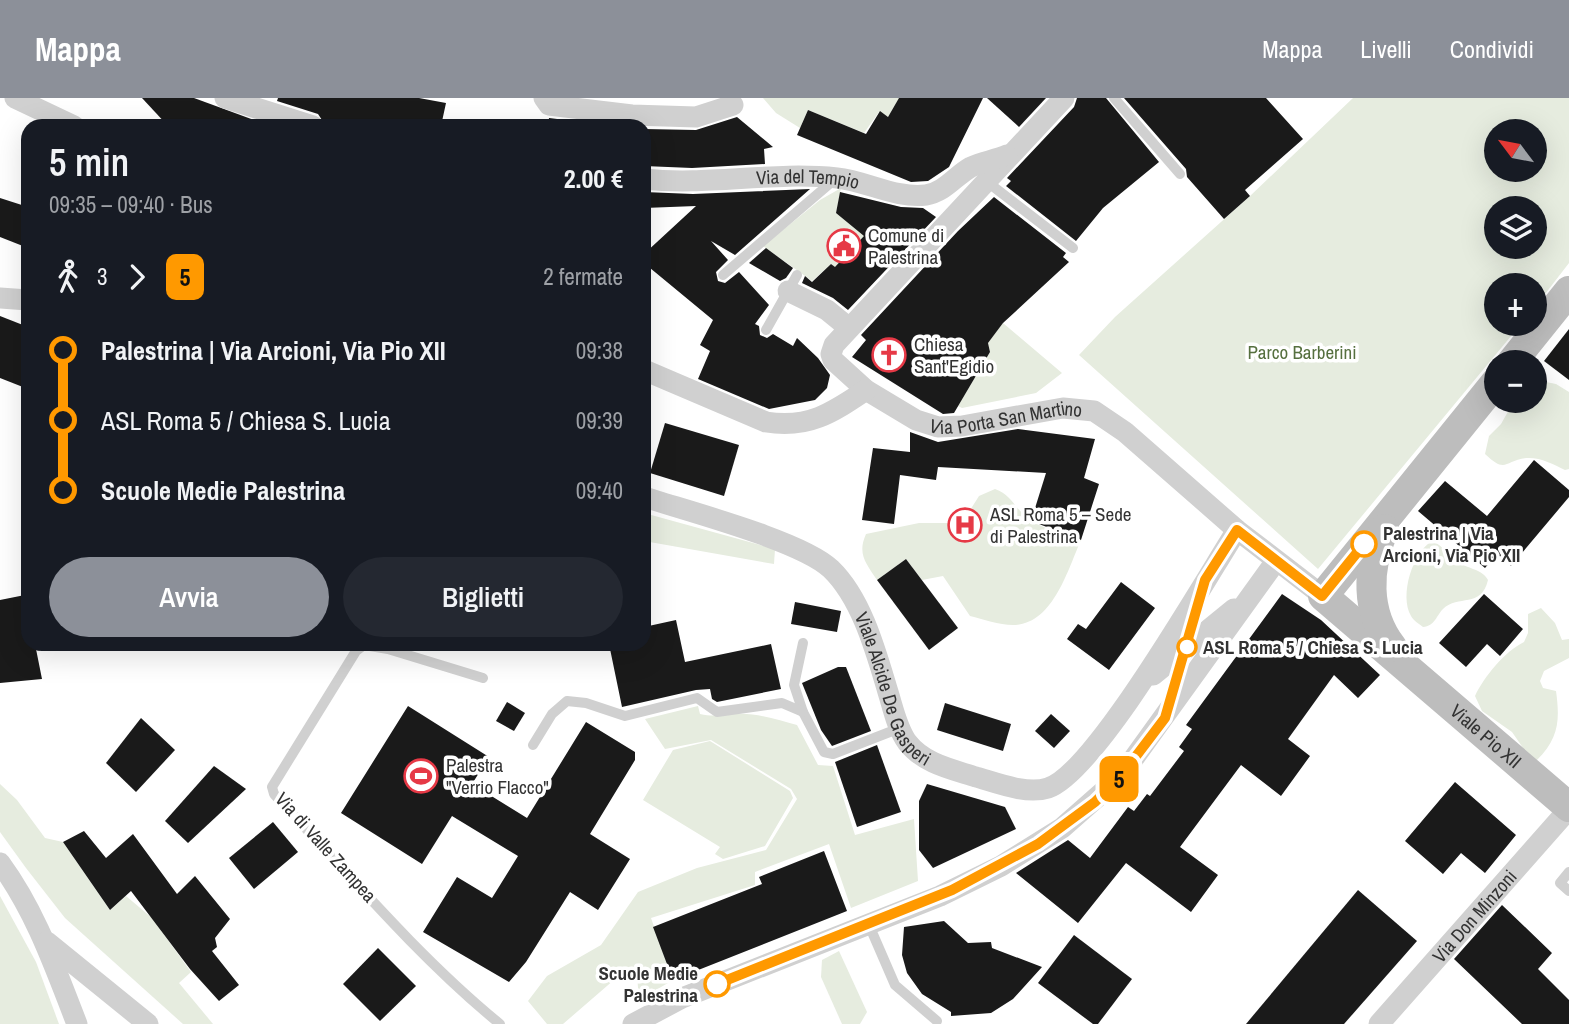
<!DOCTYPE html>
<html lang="it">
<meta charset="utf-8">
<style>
body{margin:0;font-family:"Archivo Narrow",sans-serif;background:#242831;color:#f1f3f6;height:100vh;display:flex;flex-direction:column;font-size:26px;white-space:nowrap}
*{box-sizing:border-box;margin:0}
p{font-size:23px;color:#9ea1a6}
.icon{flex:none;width:38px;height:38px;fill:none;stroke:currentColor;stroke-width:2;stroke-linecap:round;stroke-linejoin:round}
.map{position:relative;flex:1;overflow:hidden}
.drawer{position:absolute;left:21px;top:21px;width:630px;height:532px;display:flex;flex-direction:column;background:#171b24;border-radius:21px;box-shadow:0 7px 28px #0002}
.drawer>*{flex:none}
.badge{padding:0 14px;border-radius:10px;font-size:24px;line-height:46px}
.needle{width:46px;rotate:302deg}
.tools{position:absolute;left:1484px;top:21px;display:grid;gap:14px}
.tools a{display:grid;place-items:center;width:63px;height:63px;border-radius:50%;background:#171b24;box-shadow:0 7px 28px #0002;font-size:35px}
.map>.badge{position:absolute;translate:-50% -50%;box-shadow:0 0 0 4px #fff}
.legs{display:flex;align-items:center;gap:10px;height:77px;padding:0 28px;font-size:23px}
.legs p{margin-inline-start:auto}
.summary{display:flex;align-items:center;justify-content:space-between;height:119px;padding:0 28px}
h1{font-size:38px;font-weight:600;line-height:52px}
.action{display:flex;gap:14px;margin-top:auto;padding:14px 28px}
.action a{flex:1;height:80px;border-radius:42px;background:#8c9099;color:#fff;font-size:28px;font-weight:600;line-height:80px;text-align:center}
.action a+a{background:#242831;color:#f1f3f6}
ul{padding:0 28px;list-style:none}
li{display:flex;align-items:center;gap:24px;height:70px;font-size:26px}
li i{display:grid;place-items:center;width:10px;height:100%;margin:0 9px;background:currentColor}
li i::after{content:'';width:18px;height:18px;margin:-9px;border:5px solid;border-radius:50%;background:#171b24}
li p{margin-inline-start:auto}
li:first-child i{background:linear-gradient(#0000 50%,currentColor 0)}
li:last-child i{background:linear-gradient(currentColor 50%,#0000 0)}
header{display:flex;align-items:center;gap:42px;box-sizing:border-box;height:98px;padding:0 35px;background:#8c9099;color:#fff}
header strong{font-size:33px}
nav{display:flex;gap:38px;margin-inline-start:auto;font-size:24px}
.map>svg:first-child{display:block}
</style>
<header>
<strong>Mappa</strong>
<nav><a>Mappa</a><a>Livelli</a><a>Condividi</a></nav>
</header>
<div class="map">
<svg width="1569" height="926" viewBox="0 0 1569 926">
<rect width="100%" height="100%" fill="#fff"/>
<g fill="#e6ecdf" fill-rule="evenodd">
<polygon points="763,0 909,0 897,4 888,19 879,14 864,35 808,12 800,30 776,15"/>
<path d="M1353 0H1569V165L1535 209V187H1496V226H1521L1318 471 1079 257 1115 219 1250 98ZM1496 33H1535V72H1496ZM1535 110V149H1496V110Z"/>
<polygon points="841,90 836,115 865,138 841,163 844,178 831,166 812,183 763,148 820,102"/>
<polygon points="1003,225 1062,275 1036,295 962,310 958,308 990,254 988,245"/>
<path d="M1541 283 1556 286 1569 294V371L1565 372C1553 366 1540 359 1526 360 1504 363 1506 376 1485 356L1489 338 1501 326 1514 303H1535V284Z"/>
<path d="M995 391C1012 397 1014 410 1028 420 1042 431 1064 436 1081 442 1068 471 1053 527 1013 527 999 527 983 521 970 518L943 478 922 482 906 461 877 482C866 465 857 456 866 436L919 425H962L979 398Z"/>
<polygon points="644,415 775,451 774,466 644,443"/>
<path d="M1432 443C1444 448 1448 458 1458 464 1468 471 1482 471 1488 482 1481 511 1458 496 1443 511 1436 518 1435 528 1423 529 1419 526 1413 522 1411 518 1399 497 1413 454 1432 443Z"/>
<path d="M1541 510 1555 525 1562 542 1569 541V560L1544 573 1540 583 1543 590 1556 593C1560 622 1559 640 1537 662L1530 660 1512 634 1482 613 1475 598C1484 579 1505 553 1524 544L1528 535V516Z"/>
<path d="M698 608 700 616C713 619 721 617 734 616 755 614 778 622 797 627L818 667 833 668 855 737 914 721 918 783 851 810 829 746 755 774V787L651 820 673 882 639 902 637 877 629 881 622 875 563 926H547L528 903 547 878 601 847 638 794 697 770 766 752 797 701 791 691 711 642 665 651 645 621Z"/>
<polygon points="710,643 790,693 793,700 765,748 723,761 715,756 720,749 643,702 673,652"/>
<polygon points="0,686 17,702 45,740 63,744 110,812 126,798 152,820 191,874 179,885 213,926 183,926 65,820 26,770 0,734"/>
<polygon points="0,798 36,864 59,926 0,926"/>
<polygon points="839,853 867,914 860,926 842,926 821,879 822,862"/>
</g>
<g fill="#1a1a1a">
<polygon points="142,0 194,0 270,28 168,28"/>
<polygon points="278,0 419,0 446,5 441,28 326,28 318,16 277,3"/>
<polygon points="899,0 983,0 949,69 928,83 911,84 797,37 808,12 866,36 880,13 888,19"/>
<polygon points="987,0 1046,0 1019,29"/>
<polygon points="1077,0 1106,0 1159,64 1103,110 1076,143 1006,88 1011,83 1007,80 1074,9"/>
<polygon points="1124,0 1266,0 1303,41 1245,92 1250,98 1224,121 1187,79 1186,71"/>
<polygon points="737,19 773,49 764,51 765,66 692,70 644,68 644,31 696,32"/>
<polygon points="549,20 614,28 548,28"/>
<polygon points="810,91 735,157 711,143 728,162 716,174 718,183 725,185 739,174 769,207 755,226 759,228 760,237 767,240 773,236 793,248 797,240 818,260 830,277 827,290 815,302 769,311 698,281 710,253 700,247 713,222 644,165 644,156 696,108 644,110 644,94 693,96"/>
<polygon points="840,94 901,109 923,110 936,119 848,212 833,200 802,185 805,178 812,184 831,166 835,169 864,138 836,115"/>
<polygon points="994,99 1066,155 1063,159 1069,164 1003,225 988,245 990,254 954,315 943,316 852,259 866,242 861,237 958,133"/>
<polygon points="0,100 28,109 28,150 0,139"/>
<polygon points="766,150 793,170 786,180 780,183 749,165"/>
<polygon points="0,218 28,229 28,291 0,280"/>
<polygon points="1569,231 1569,282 1544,263"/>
<polygon points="665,325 739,347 724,398 650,375"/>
<polygon points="1018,331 1095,341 1084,380 1099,386 1081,442 1031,423 1046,375 938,369 936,382 900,377 894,426 862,422 873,350 910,354 910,334 938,344"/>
<polygon points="1534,362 1569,392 1569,399 1511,468 1497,456 1485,470 1418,413 1445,383 1487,418"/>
<polygon points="906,461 958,530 929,552 877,482"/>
<polygon points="1121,484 1155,510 1109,572 1067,541 1078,526 1086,531"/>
<polygon points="1282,496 1321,522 1380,577 1358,600 1334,577 1288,641 1310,658 1281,698 1241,667 1180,749 1218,777 1191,814 1126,765 1078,825 1016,775 1068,742 1090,760 1128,709 1134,713 1147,696 1150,698 1184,653 1179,649 1192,631 1186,627"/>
<polygon points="1484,496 1523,531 1500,558 1487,546 1466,569 1439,545"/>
<polygon points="25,497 28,546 35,546 42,581 0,585 0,502"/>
<polygon points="795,504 841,513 837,534 791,526"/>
<polygon points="676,522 685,564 771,546 781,591 717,604 712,601 710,591 696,592 622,609 609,546 644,546 644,529"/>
<polygon points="838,569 846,569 871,633 832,648 821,632 802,585"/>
<polygon points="507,604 525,615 514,633 496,623"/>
<polygon points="945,605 1011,626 1003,653 937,632"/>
<polygon points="408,608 489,659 472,686 527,720 586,624 635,654 635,662 590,736 630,761 598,812 570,794 526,864 509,884 423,834 457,779 492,800 518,758 452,718 422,766 341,715"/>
<polygon points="1051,616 1070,633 1054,650 1035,633"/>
<polygon points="141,620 175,652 136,694 106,665"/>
<polygon points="877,647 901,714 857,729 835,664"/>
<polygon points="214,668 246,691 188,745 165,723"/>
<polygon points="1455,684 1516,737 1485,775 1461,755 1443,776 1405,743"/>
<polygon points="927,686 1005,709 1016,731 933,770 919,752 919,703"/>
<polygon points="273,724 298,754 254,791 229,760"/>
<polygon points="84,733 106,760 133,736 177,796 195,778 230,821 215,840 217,849 212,853 239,887 219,903 190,871 131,793 110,812 63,744"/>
<polygon points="824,753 847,813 673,882 653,829 762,786 759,779"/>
<polygon points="1358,792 1417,843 1344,926 1246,926"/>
<polygon points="1502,807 1552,855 1538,871 1569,902 1569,926 1522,926 1454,861"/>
<polygon points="944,823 968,845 991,844 992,850 1042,869 1013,901 991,915 951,918 951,914 922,896 907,875 902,857 904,829"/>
<polygon points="1074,837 1132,881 1098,926 1093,926 1038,885"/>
<polygon points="378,850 416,888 380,923 343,886"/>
</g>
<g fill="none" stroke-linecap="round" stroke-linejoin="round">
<g stroke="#d0d0d0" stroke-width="10">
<polyline points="1114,0 1180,76"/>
<polyline points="986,83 1073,150"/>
<polyline points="723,177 834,82"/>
<polyline points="766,232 797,177"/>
<polyline points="803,545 794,587 803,614 824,654 833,656 900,630"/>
<path d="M483 580 388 551 364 547 356 553 272 689 274 696C347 774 417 858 500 926"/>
<polyline points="533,647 552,616 567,603 586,605 625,618 697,600 717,614 782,605 803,614"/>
<polyline points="1569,774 1560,785 1569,793"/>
<polyline points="869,827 895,887 937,923"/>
</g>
<g stroke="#d0d0d0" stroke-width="21">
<polyline points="15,0 74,28"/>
<polyline points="225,0 313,28"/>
<polyline points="544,0 549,7 632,17 696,19 733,7"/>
<path id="s1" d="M1064 0 834 247 831 256 833 262 866 292 916 322 938 329 962 328 1063 310 1094 313 1125 334 1237 432 1323 498"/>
<path id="s2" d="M644 81C708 88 773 73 837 80 866 83 897 101 926 97 945 94 955 78 971 69 982 64 995 62 1007 57"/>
<polyline points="788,193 827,212 849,230"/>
<polyline points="0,200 28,202"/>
<path d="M644 272 766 324C808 331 832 315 866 292"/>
<path id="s3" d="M644 399C687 413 802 443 831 471 862 501 876 554 888 594 893 610 897 630 907 644 924 666 951 671 976 679 997 685 1027 697 1048 690 1095 675 1205 482 1237 432"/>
<polyline points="1153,577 1234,511"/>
<path d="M0 765C36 814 55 870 77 926"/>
<polyline points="47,844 148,926"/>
<polyline points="633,926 682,900 940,798 1001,768 1062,730 1121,678 1276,463"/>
<path id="s4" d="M1379 926 1569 711"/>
</g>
<g stroke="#bdbdbd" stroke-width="30">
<polyline points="1512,264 1569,193"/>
<path id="s5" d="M1496 284 1323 498 1569 709"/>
<path d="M1384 431C1367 470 1365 514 1392 549"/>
</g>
</g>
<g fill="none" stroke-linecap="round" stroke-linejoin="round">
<defs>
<polyline id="line-1" points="717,886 952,792 1038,746 1095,704 1121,678 1165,620 1205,482 1237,432 1322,498 1364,446"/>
</defs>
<use href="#line-1" stroke="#fff" stroke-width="16"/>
<use href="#line-1" stroke="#f90" stroke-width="10"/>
</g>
<defs>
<symbol id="civic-ring" viewBox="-11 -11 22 22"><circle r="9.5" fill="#fff" stroke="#e63946" stroke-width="1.5"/><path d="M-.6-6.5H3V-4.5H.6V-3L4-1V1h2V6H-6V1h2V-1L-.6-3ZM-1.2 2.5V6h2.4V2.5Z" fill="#e63946"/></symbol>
<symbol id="church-ring" viewBox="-11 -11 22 22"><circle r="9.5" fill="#fff" stroke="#e63946" stroke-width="1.5"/><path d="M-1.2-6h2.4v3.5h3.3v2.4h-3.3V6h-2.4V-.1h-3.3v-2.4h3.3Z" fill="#e63946"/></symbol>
<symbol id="hospital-ring" viewBox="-11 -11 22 22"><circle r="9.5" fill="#fff" stroke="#e63946" stroke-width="1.5"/><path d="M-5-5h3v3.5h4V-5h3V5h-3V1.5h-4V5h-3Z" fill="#e63946"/></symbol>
<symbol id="stadium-ring" viewBox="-11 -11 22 22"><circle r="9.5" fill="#fff" stroke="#e63946" stroke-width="1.5"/><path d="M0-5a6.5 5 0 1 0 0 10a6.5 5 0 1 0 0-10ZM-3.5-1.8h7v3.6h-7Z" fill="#e63946"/></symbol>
</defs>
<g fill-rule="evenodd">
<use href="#civic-ring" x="825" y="129" width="38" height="38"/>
<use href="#church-ring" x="870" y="238" width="38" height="38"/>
<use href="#hospital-ring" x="946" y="408" width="38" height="38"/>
<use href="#stadium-ring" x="402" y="659" width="38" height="38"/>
</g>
<g fill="#fff" stroke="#f90" stroke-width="3.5">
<circle cx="1364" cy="446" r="12"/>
<circle cx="1187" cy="549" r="9"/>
<circle cx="717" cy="886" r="12"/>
</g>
<g text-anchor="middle" stroke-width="7" stroke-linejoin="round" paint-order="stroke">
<g font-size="19" fill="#333" stroke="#fff">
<text dy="7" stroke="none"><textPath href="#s2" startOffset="164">Via del Tempio</textPath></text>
<text dy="7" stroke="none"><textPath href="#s1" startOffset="548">Via Porta San Martino</textPath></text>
<text dy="7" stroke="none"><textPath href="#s3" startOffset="338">Viale Alcide De Gasperi</textPath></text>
<text dy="7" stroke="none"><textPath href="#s5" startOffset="490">Viale Pio XII</textPath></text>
<text transform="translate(326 749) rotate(48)" y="7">Via di Valle Zampea</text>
<text dy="7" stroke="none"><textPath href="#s4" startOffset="144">Via Don Minzoni</textPath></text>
</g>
<g font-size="19" fill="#333" stroke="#fff" text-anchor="start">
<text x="868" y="144">Comune di<tspan x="868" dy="22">Palestrina</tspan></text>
<text x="914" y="253">Chiesa<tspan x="914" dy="22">Sant'Egidio</tspan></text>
<text x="990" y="423">ASL Roma 5 – Sede<tspan x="990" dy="22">di Palestrina</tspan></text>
<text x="446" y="674">Palestra<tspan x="446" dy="22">"Verrio Flacco"</tspan></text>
</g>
<g font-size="19" fill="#56703f" stroke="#fff">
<text x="1302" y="261">Parco Barberini</text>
</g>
<g font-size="19" font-weight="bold" fill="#333" stroke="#fff" text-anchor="start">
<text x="1383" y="442">Palestrina | Via<tspan x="1383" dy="22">Arcioni, Via Pio XII</tspan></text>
<text x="1203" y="556">ASL Roma 5 / Chiesa S. Lucia</text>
<text x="698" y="882" text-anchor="end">Scuole Medie<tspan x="698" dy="22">Palestrina</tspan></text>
</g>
</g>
</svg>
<div class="tools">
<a><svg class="needle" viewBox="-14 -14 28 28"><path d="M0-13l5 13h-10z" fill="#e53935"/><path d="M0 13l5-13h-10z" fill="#9ea1a6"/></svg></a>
<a><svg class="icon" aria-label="layers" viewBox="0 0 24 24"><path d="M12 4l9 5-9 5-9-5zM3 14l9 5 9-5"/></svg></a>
<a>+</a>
<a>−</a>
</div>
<b class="badge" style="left:1119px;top:681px;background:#f90;color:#111">5</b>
<section class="drawer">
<div class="summary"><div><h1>5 min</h1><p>09:35 – 09:40 · Bus</p></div><b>2.00 €</b></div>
<div class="legs"><svg class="icon" aria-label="walk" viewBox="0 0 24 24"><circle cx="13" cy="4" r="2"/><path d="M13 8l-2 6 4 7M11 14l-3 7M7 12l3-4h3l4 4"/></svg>3<svg class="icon" aria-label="forward" viewBox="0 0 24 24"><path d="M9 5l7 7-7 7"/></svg><b class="badge" style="background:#f90;color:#111">5</b><p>2 fermate</p></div>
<ul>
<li><i style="color:#f90"></i><b>Palestrina | Via Arcioni, Via Pio XII</b><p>09:38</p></li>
<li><i style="color:#f90"></i><span>ASL Roma 5 / Chiesa S. Lucia</span><p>09:39</p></li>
<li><i style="color:#f90"></i><b>Scuole Medie Palestrina</b><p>09:40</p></li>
</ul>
<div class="action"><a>Avvia</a><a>Biglietti</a></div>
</section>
</div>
